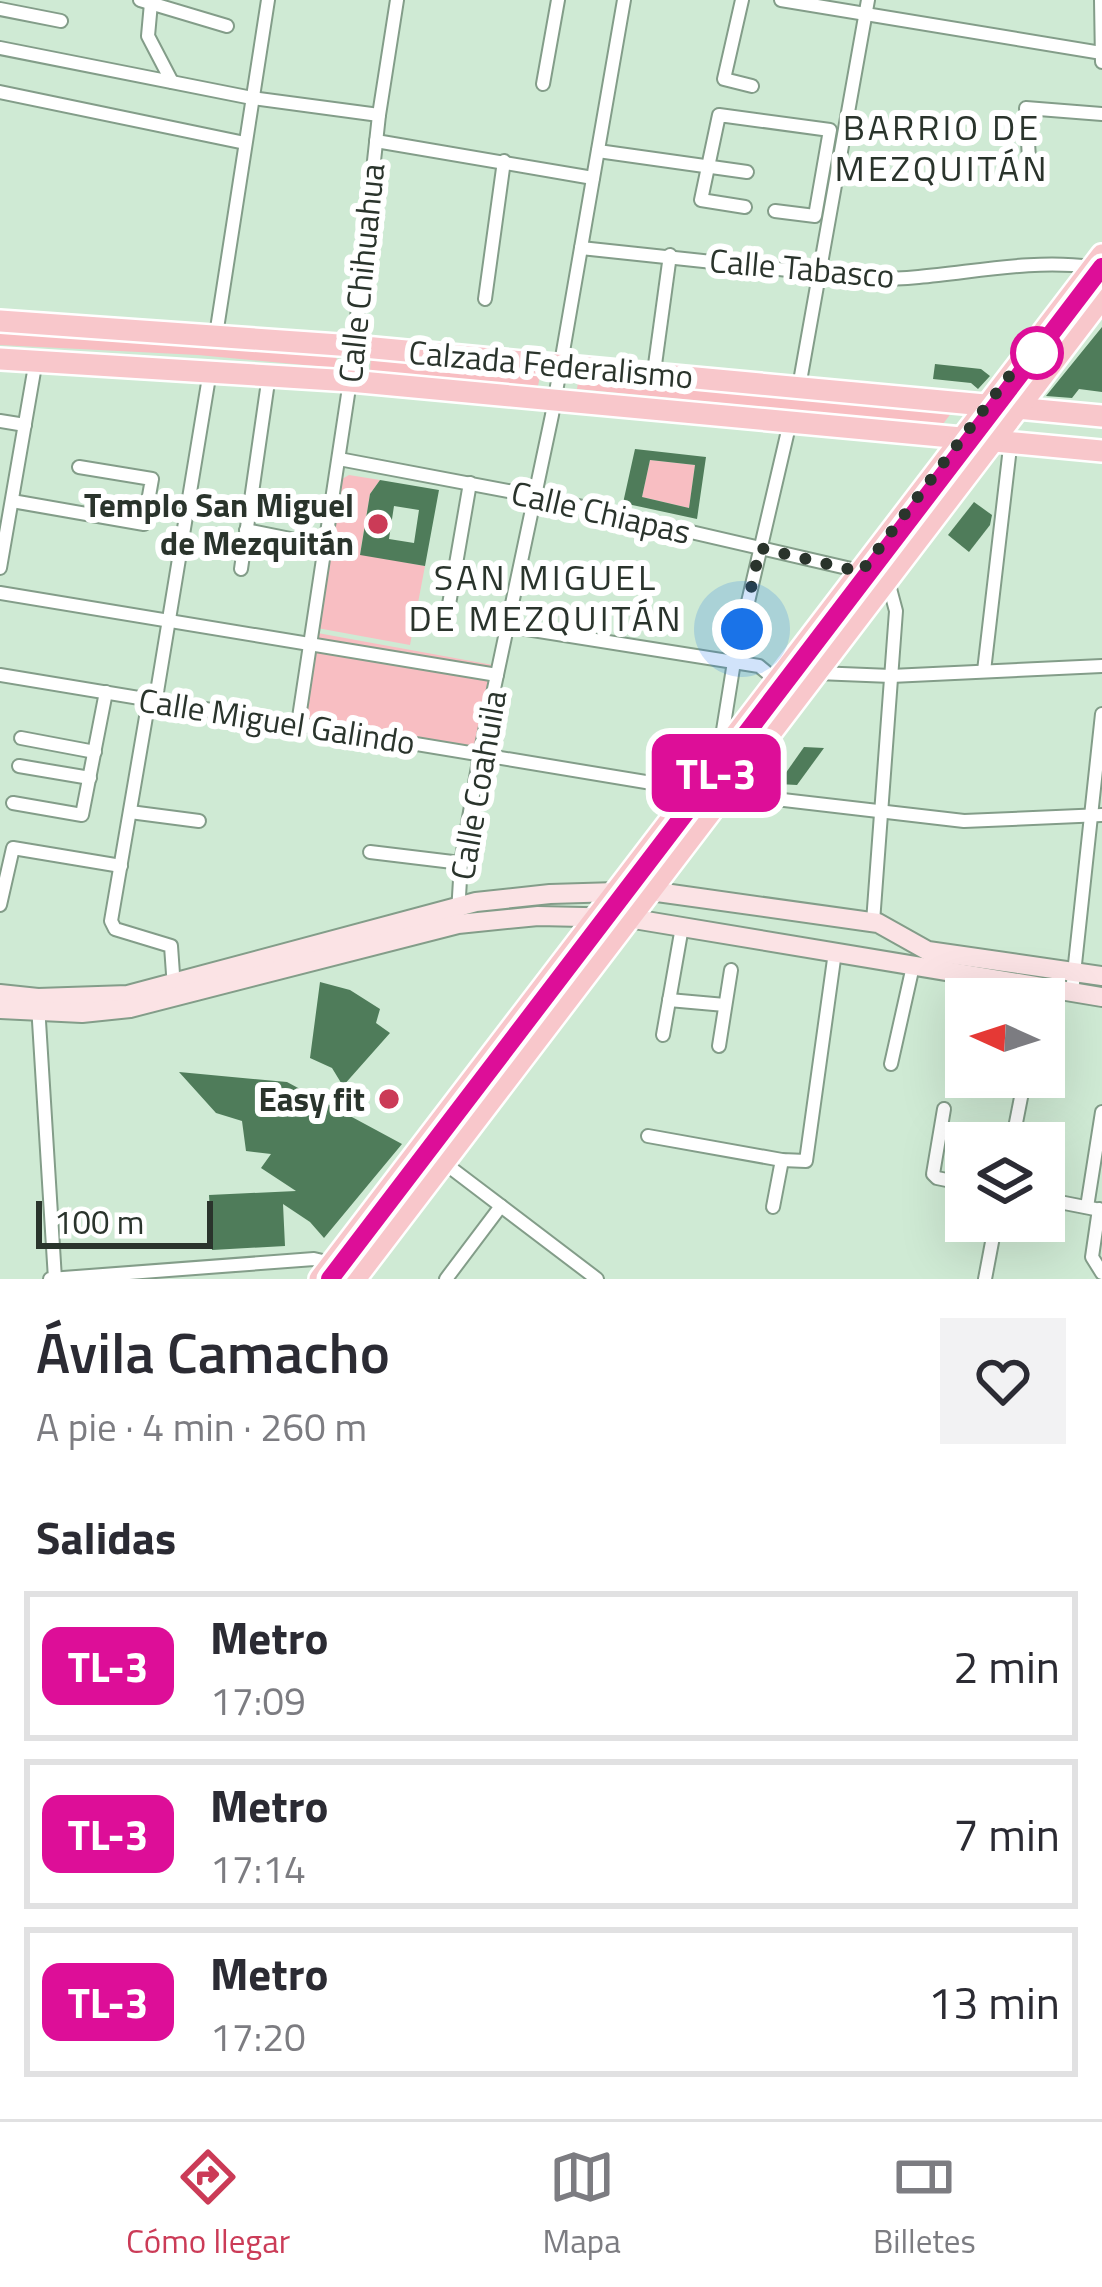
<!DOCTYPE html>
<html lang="es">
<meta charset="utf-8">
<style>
body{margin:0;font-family:"Titillium Web",sans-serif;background:#f2f2f3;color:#2b2b33;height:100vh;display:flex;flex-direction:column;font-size:45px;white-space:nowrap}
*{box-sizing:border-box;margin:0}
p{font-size:39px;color:#7c7c81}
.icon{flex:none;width:66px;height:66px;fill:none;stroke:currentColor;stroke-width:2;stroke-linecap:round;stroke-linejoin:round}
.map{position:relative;height:1279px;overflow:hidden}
.sheet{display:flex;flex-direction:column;background:#fff;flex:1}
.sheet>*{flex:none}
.badge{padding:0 24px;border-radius:18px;font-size:42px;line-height:78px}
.needle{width:78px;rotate:273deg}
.fabs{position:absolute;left:945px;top:978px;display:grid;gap:24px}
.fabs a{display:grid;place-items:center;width:120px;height:120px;border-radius:0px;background:#fff;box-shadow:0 12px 48px #0002;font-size:60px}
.scale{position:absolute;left:36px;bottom:30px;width:177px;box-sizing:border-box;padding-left:12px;border:6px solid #2a342c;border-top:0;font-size:33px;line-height:42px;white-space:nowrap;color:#2a342c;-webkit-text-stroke:9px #fff;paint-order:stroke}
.you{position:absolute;width:60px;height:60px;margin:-30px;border:9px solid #fff;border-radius:50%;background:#1a73e8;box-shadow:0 0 0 18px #1a73e833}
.map>.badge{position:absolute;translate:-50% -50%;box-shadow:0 0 0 6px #fff}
h2{padding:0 36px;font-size:45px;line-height:108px}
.round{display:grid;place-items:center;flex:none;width:126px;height:126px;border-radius:0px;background:#f2f2f3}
.summary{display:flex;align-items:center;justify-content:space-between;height:204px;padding:0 36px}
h1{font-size:57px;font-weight:600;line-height:90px}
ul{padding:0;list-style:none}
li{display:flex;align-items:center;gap:36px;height:150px;margin:0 24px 18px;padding:0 12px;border:6px solid #e1e1e2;border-radius:0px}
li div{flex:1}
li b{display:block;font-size:45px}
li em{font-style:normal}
li .badge{min-width:132px;font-weight:700;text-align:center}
.dock{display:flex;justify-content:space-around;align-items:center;height:168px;border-top:3px solid #e1e1e2;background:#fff;font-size:33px;color:#7c7c81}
.dock a{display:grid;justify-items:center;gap:6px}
.dock .on{color:#cb3b57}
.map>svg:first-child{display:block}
</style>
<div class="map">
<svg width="1102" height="1279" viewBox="0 0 1102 1279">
<rect width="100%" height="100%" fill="#cfead4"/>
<g fill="#f8bec2">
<polygon points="0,330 337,352 336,368 198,355 0,345"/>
<polygon points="371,356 541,371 538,386 370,371"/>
<polygon points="579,375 952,412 943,424 577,389"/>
<polygon points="650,460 695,465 689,508 642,497"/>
<polygon points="349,475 380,480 370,494 360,554 425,566 410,645 317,628 342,479"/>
<polygon points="312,632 493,665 475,749 299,721"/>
</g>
<g fill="#4f7c5a" fill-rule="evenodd">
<polygon points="1102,327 1102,392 1079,389 1072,398 1046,396"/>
<polygon points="935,364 981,369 990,376 978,389 971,383 933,379"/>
<path d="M635 449 706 457 697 519 623 503ZM650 460 695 465 689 508 642 497Z"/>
<path d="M380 480 439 490 425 566 360 555 370 494ZM394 506 419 510 414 543 389 539Z"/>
<polygon points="974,502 992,515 990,525 969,552 948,535"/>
<polygon points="804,747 824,748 797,785 778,784"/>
<polygon points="320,982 350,990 380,1009 376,1023 390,1033 343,1086 332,1068 310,1058"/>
<polygon points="179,1072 287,1082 402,1144 324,1238 310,1222 283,1204 285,1246 212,1250 209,1195 296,1191 261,1168 271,1154 246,1151 242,1121 216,1113"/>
</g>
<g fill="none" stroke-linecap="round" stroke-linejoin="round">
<defs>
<g id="street">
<polyline points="140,0 227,26"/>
<polyline points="742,0 724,79 752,86"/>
<polyline points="781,0 1102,53"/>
<polyline points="1101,0 1102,62"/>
<polyline points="151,3 148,36 172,82"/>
<polyline points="0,9 61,21"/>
<polyline points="0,48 252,98 379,115"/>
<polyline points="543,84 558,0"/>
<polyline points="0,92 245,143"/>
<polyline points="376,141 593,178"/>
<polyline points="598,151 747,172"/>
<polyline points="1029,159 1026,108 1102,114"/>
<polyline points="745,207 701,200 719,115 830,130 815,216 775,211"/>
<path d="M581 248 872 279C946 280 1018 257 1092 267"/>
<polyline points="485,299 504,161"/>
<polyline points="216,335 268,0"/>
<polyline points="654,372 670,255"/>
<polyline points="799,387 868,0"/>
<polyline points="0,421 25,425"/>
<polyline points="339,459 535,496 860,571"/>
<polyline points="12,501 144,524 152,479 79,467"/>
<polyline points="246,530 325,546"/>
<polyline points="0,568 36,360"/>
<polyline points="241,569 269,375"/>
<polyline points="0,593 497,675"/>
<polyline points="447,616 470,483"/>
<polyline points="507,626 759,666 777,681"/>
<polyline points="984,671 1009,456"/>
<polyline points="817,673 891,676 1102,666"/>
<polyline points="0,675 694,790"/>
<polyline points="298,724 350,381 379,115 397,0"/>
<polyline points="21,738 95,752"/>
<polyline points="720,749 734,662 790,422"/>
<polyline points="19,766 90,778"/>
<polyline points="724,793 964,821 1102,815"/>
<polyline points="13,803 82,815 106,692"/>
<polyline points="130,812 199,821"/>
<polyline points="370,852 461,863"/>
<polyline points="0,905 13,848 121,866"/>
<polyline points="458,913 461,863 480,755 552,415 624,0"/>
<polyline points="873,922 896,611 888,581"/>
<polyline points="173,974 171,946 115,929 111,921 147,711 157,692 210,371"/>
<polyline points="1072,992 1102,714"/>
<polyline points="669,1000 725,1005"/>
<polyline points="38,1005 55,1279"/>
<polyline points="663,1035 682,927"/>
<polyline points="719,1046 731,970"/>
<polyline points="891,1064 913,966"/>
<polyline points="944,1109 933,1174 937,1178 966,1184"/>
<polyline points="648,1136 782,1160 806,1161 835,952"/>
<polyline points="1012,1143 1025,1077"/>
<polyline points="443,1162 597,1279"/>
<polyline points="1044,1199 1095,1209"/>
<polyline points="773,1207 782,1160"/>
<polyline points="1087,1207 1102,1112"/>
<polyline points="1099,1209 1092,1257 1102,1273"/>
<polyline points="50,1279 314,1259 331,1263"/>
<polyline points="446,1279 501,1206"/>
<polyline points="985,1279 996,1221"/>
</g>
<g id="secondary">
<polyline points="0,994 38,998 128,995 476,902 550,894 650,891 878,923 928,951 1102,976"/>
<polyline points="0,1009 82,1013 130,1008 458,924 538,916 628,918 1102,997"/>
</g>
<g id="primary">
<polyline points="0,321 353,346 1102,416"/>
<polyline points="0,359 350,381 1102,451"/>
<polyline points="320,1279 1102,255"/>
<polyline points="355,1279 1102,298"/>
</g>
</defs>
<use href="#street" stroke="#839d89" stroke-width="16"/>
<use href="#secondary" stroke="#839d89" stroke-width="22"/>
<use href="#primary" stroke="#fff" stroke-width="26"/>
<use href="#street" stroke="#fff" stroke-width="12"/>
<use href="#secondary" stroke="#fbe3e5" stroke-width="18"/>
<use href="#primary" stroke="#f8c7cb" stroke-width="21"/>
<polyline stroke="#7f9283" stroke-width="3" points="330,1279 1102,268"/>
</g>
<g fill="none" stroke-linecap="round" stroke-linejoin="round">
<defs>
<polyline id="line" points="330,1279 1102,267"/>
</defs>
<use href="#line" stroke="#fff" stroke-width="27"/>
<use href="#line" stroke="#dd0e98" stroke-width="18"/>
<polyline stroke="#2a342c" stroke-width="12" stroke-dasharray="0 21.6" points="742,629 760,548 861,572 1019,363 1037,353"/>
</g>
<circle fill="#fff" stroke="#dd0e98" stroke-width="6" cx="1037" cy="353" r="24"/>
<g fill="#cb3b57" stroke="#fff" stroke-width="4.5">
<circle cx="378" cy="524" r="12"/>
<circle cx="389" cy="1099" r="12"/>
</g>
<g text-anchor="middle" stroke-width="12" stroke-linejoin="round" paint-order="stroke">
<g font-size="33" fill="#2a342c" stroke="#fff">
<text transform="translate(802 268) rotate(5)" y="12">Calle Tabasco</text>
<text transform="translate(361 273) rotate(-84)" y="12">Calle Chihuahua</text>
<text transform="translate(551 364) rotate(5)" y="12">Calzada Federalismo</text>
<text transform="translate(601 512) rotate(13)" y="12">Calle Chiapas</text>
<text transform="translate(277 721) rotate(9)" y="12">Calle Miguel Galindo</text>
<text transform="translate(478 785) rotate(-80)" y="12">Calle Coahuila</text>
</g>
<g font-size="33" font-weight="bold" fill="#2a342c" stroke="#fff" text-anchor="end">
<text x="354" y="517">Templo San Miguel<tspan x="354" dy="38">de Mezquitán</tspan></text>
<text x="365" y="1111">Easy fit</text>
</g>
<g font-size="36" letter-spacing="3" fill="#2a342c" stroke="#fff">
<text x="942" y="140">BARRIO DE<tspan x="942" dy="41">MEZQUITÁN</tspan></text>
<text x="546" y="590">SAN MIGUEL<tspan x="546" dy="41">DE MEZQUITÁN</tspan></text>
</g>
</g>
</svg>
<div class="fabs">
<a><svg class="needle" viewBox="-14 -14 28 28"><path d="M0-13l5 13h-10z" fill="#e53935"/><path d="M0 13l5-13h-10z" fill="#7c7c81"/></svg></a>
<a><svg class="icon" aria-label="layers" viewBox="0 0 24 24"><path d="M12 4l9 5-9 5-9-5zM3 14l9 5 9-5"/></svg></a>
</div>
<div class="scale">100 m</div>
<div class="you" style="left:742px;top:629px"></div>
<b class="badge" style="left:716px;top:773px;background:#dd0e98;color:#fff">TL-3</b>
</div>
<section class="sheet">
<div class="summary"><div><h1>Ávila Camacho</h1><p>A pie · 4 min · 260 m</p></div><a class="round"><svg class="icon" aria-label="heart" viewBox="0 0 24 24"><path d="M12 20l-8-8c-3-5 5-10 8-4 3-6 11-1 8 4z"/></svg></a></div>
<h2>Salidas</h2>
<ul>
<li><span class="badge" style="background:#dd0e98;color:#fff">TL-3</span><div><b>Metro</b><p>17:09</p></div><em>2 min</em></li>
<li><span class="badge" style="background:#dd0e98;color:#fff">TL-3</span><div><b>Metro</b><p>17:14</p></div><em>7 min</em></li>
<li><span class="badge" style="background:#dd0e98;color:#fff">TL-3</span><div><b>Metro</b><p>17:20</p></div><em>13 min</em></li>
</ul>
</section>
<nav class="dock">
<a class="on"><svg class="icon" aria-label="directions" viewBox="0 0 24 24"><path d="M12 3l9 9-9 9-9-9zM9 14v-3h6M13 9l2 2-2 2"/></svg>Cómo llegar</a>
<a><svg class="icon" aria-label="map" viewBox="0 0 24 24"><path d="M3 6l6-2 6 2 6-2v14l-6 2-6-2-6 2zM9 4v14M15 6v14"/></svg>Mapa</a>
<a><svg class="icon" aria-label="tickets" viewBox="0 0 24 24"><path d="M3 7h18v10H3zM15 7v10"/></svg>Billetes</a>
</nav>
